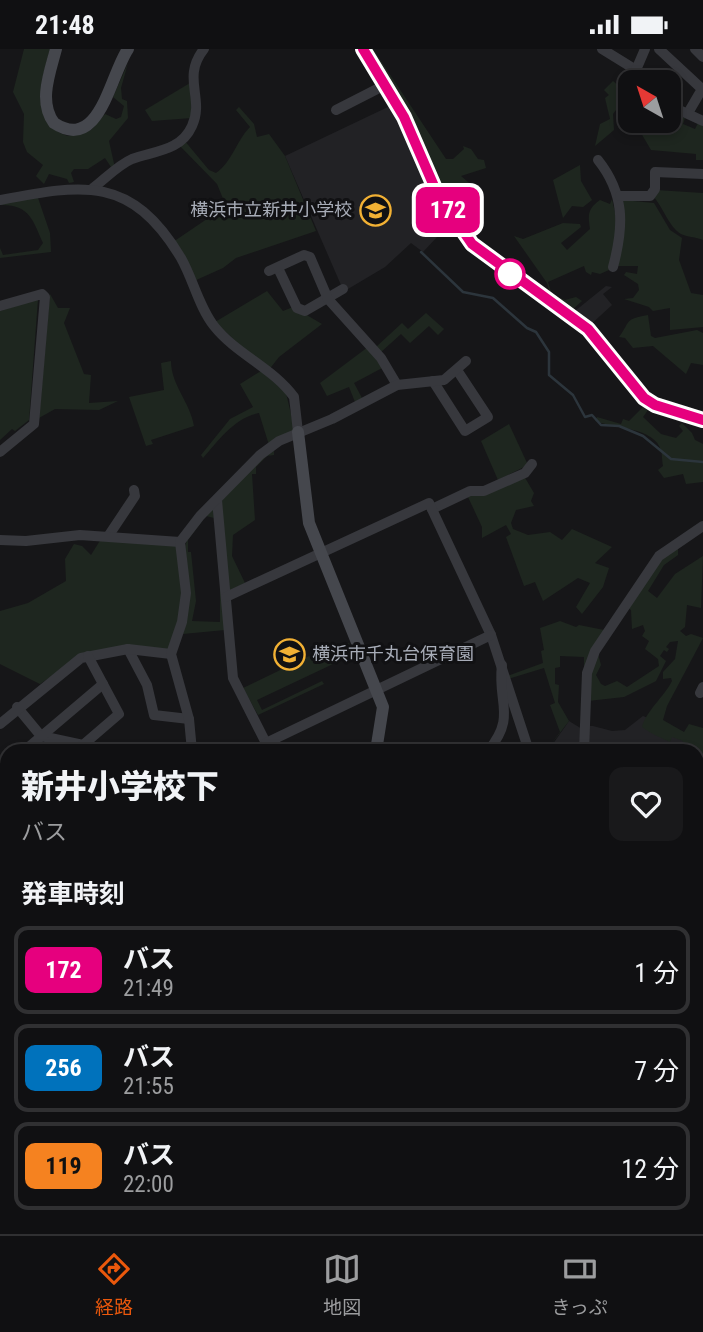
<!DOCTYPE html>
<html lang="ja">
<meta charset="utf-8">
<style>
body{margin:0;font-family:"Roboto Condensed","Noto Sans JP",sans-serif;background:#19191b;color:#f1f3f6;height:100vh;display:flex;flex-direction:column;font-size:26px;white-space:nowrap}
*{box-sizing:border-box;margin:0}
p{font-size:23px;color:#9c9d9f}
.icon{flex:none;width:38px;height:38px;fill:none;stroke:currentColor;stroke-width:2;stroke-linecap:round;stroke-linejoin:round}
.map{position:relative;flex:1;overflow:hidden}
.sheet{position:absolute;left:0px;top:695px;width:704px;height:492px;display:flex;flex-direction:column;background:#101012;border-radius:21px 21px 0 0;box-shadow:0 4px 10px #0003,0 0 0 2px #303032}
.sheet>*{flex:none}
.badge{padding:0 14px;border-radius:10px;font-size:24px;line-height:46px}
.needle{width:46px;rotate:321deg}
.buttons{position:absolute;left:618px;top:21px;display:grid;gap:14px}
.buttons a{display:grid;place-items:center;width:63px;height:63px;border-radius:14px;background:#101012;box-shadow:0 4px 10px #0003,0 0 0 2px #303032;font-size:35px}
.map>.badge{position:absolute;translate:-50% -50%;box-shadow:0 0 0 4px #fff}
h2{padding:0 21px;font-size:26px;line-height:63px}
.round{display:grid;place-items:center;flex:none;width:74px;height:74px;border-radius:14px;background:#19191b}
.headline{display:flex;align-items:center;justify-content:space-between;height:119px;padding:0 21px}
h1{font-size:33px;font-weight:800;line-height:52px}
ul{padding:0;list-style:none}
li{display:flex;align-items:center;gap:21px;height:88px;margin:0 14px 10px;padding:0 7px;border:4px solid #303032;border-radius:14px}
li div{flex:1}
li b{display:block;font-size:26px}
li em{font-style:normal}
li .badge{min-width:77px;font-weight:700;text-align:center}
.status{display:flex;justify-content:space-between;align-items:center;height:49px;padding:0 35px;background:#101012;direction:ltr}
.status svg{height:19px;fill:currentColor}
.tabs{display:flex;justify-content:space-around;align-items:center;height:98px;border-top:2px solid #303032;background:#101012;font-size:19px;color:#9c9d9f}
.tabs a{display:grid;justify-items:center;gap:4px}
.tabs .active{color:#ea580c}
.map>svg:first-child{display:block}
</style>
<div class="status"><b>21:48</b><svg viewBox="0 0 49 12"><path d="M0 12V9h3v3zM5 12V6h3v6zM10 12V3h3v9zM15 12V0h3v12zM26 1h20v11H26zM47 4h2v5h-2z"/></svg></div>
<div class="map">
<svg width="703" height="1185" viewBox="0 0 703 1185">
<rect width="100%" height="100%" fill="#161618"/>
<g fill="#222225">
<polygon points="390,57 404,82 433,149 450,174 423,203 411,194 385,218 348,240 341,236 285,107"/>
<polygon points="606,237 612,238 603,245 612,256 589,277 574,264 575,262"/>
<polygon points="643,667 691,686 679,702 548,702 569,672 582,680 583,677 593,677 612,682 625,681"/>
</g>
<g fill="#1e261f">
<path d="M24 0H50C42 29 28 75 68 87L91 81 105 65 116 70 121 68 124 57 113 48 128 14 121 39 122 50 127 52 128 69 109 92 115 119 113 121 105 109 88 120H74L71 124 74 133 69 134 67 130 49 125 44 135 36 127 43 116 27 103 23 93 24 65 13 43Z"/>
<path d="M368 0H373L446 110H453L464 100 463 97 471 100 478 110 484 111 486 119 461 127 475 139C465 143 461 150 451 153 420 104 401 49 368 0Z"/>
<polygon points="613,32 630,47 630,66 628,60 616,61 613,65 614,81 595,97 600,75 610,70 605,49 609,46 604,41"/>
<polygon points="190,34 192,69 152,72 145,61"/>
<path d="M239 58 254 75 257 88 269 85 285 107 316 182 236 209 223 219 194 232 173 193 226 157 217 135 179 96 184 91 209 121 216 124C233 112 236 92 250 78L236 61Z"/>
<polygon points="675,66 685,69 683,75 695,80 698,74 703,76 703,111 696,111 696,105 651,101 641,84 634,83 664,75"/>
<polygon points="580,116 581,132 592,151 583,158 572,157 563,169 553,131"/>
<path d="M656 141 703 144V191C696 188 687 188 681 185 669 178 663 158 653 147Z"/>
<path d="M37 146 50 184 51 203 0 209V199L3 206 38 201 43 194C33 172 30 155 0 156V152Z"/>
<path d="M612 150 618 177 609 221 600 225 592 223 591 226 586 223 584 217 548 233 552 246 565 251 576 248 582 252 573 260 551 249 547 234 514 187 523 190 563 174 580 175 581 178 561 194 567 201 590 180C588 167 587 160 600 151L610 155Z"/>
<polygon points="623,151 654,154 670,181 682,189 679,211 691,244 703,246 703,278 670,281 670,259 653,262 649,258 624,250 633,249 639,241 638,235 624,226 626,223 637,225 638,217 616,217 625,174"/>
<polygon points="267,242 283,262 293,258 322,275 279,308 268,322 215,273"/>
<polygon points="50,245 58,259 70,259 64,274 84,325 91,326 89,354 118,352 99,361 55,360 39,369"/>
<polygon points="38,250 29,371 15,382 12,380 0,391 0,262"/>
<polygon points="426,264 444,280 438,286 429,277 410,294 401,285 381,303 376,298 402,274 408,280"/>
<path d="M648 266 651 287 655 289 697 281 703 284V316L691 314 686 325 653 297 633 299 625 289 619 288C631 272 624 270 648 266Z"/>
<polygon points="368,298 384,318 354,334 362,349 355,353 349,338 327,347 320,334"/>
<path d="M171 312C171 336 190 353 194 377L151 391 153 395 146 397 129 348 164 341 161 314Z"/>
<path d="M261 322 286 344 295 382 269 396 259 364C234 369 219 391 203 409L201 406 230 370 253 358 240 335Z"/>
<path d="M644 357 648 361 643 368 661 385 676 389 683 382 679 377 682 374 692 384 695 391 703 395V433L686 435 683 425 664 429 658 421 663 417C662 412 662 404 661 402 656 378 611 379 595 372L597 368 621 375 623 370 629 372Z"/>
<polygon points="509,375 528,416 498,431 481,392"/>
<polygon points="274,398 274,406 267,407 256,418 256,425 252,425 255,471 233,486 232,507 245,534 230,541 227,540 220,451"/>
<polygon points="524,427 534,444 531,452 534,457 516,461 511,474 513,480 528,486 550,483 562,491 572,480 612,498 595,514 609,519 603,538 582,565 576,558 590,534 578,529 543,552 535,533 524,537 506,488 511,485 506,476 482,489 482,478 468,448"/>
<polygon points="213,458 214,469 206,467 188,491 188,503 191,503 196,552 192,572 220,573 220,541 223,541 225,581 183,585 190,545 185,497 187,491"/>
<path d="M101 490 176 496C184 541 184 557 170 600L81 607 40 635 0 615V562L28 554 66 532 65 510 74 495 82 497 91 506Z"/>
<path d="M678 497V506L664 516 648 542 657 549 675 525 703 507 701 559 687 556 685 578 680 582 686 587 691 585 703 589 667 657 663 671 684 683 689 675 703 679V789L702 792 697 790 702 779 697 763 696 702H680L683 692 672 688 670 693C657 687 652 685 642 678 646 662 664 648 672 632L671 629 663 630V623L675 610 678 592 670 593 666 598 669 600 667 603 664 601 660 607 666 612 656 632 624 648 588 652 589 624 598 605 601 616 596 626 601 635 605 637 617 632 627 638 659 617 658 610 645 600 649 592 642 587 645 582 643 576 632 580 631 561 627 558 664 508Z"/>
<polygon points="560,572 576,578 579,576 604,581 584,622 584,608 560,607 560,618 555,619 555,635 559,636 558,653 569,672 546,702 560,683 550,656 555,654 544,619 508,630 507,627 543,614 541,602 544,601 540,579"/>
<polygon points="336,594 340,598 349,594 356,609 352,610 350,607 257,651 262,661 322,632 324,635 258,666 243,639"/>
<polygon points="697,1103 703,1107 703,1185 657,1185 656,1180 696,1180"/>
</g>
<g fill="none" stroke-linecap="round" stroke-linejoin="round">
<g stroke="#2c353c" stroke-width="2.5">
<polyline points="421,203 463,243 493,249 527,279 536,283 549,303 549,326 573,346 585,368 592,366 601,376 619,377 643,387 671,410 703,413"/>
<polyline points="0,857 7,860"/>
<polyline points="696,1093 703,1099"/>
</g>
<g stroke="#37383d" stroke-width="10">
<polyline points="602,0 636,21 649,33"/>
<polyline points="659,0 702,40 688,64"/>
<polyline points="695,0 703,8"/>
<polyline points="375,20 411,83 437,144 472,196 588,280 644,349 655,356 703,371"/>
<polyline points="636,21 645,0"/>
<polyline points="668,51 677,60 703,72"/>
<polyline points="336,61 385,36"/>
<path d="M598 111C625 145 624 177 613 218"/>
<path d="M93 139C105 130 118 116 132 110 154 102 181 102 192 77 205 49 181 29 204 0"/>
<polyline points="620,147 650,147 655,140 655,123 703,125"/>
<path d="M0 151C84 135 131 126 181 209 193 230 199 258 214 277 236 305 273 319 294 348L298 383"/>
<polyline points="278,219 297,259 305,262 343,240"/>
<polyline points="269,222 304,206 310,208 328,250 381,309 397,336"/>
<polyline points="0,257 42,245 45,248 34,375 0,403"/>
<polyline points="433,332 465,382 488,368 457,321"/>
<polyline points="217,451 233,629 270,702"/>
<polyline points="432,460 470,442 484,442 525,424 532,415"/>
<polyline points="109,486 135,447 134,441"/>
<polyline points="0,491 26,492 80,486 180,493"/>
<polyline points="226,548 429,454 491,586 529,702"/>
<polyline points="128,600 147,636 154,666 189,670"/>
<polyline points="700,644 703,638"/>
<polyline points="17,658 41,687 83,696"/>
<polyline points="0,675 81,609 128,600 171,605"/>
<polyline points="266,694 491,586"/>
<polyline points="24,702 103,635"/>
<polyline points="76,702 119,665 88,607"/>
<polyline points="192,702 189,670 171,605 182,573 186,544 180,493 200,467 260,406 279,392 332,370 397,336 444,331 466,312"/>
<path d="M488 702C517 667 497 654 502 616"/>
<polyline points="584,702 587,624 595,602 659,507 703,477"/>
<polyline points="0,722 7,716"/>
<polyline points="0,768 7,762"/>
<polyline points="0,851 7,854"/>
<polyline points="0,869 7,872"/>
<polyline points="696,904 703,905"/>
<polyline points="696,937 703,938"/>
<polyline points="696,972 703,973"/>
<polyline points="696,1011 696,1019"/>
<polyline points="0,1064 7,1043"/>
<polyline points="0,1164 7,1162"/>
<polyline points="64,1180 79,1185"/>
<polyline points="471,1180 480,1185"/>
<polyline points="561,1180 562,1185"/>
<polyline points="151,1185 155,1180"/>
<polyline points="434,1185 438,1180"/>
</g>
<g stroke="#45474d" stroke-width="12">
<path d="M56 0C50 23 38 53 54 74 100 104 110 26 128 0"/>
<polyline points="363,0 375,20"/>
<polyline points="298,383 309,474 383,658 376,702"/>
<polyline points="0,791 7,803"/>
<polyline points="0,966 7,958"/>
<polyline points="696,1064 703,1066"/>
<polyline points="583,1180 584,1185"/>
</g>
</g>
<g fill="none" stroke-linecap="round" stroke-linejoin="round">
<defs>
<polyline id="line" points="363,0 404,68 437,144 472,195 588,280 644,349 655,356 703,371"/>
</defs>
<use href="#line" stroke="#fff" stroke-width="16"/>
<use href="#line" stroke="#e6007e" stroke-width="10"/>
</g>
<defs>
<symbol id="school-ring" viewBox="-11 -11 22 22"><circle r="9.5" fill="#111113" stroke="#f2b134" stroke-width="1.5"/><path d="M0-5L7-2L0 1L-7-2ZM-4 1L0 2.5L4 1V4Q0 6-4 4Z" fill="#f2b134"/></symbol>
</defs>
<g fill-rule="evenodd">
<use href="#school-ring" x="358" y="144" width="35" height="35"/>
<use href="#school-ring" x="272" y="588" width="35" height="35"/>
</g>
<circle fill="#fff" stroke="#e6007e" stroke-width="3.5" cx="510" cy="225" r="14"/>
<g text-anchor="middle" stroke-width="6" stroke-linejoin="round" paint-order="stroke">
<g font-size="18" fill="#a8adb8" stroke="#111113" text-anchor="end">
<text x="352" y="167">横浜市立新井小学校</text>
<text x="312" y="611" text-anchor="start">横浜市千丸台保育園</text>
</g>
</g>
</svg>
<div class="buttons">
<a><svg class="needle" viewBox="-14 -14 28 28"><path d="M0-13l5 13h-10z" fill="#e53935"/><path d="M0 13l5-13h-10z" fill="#9c9d9f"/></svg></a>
</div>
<b class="badge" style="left:448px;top:161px;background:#e6007e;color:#fff">172</b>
<section class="sheet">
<div class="headline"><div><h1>新井小学校下</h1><p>バス</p></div><a class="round"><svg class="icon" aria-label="heart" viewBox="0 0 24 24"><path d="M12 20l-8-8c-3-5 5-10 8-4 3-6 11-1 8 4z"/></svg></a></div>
<h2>発車時刻</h2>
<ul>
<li><span class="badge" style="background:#e6007e;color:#fff">172</span><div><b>バス</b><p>21:49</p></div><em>1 分</em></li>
<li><span class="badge" style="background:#0072bc;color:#fff">256</span><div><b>バス</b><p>21:55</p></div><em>7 分</em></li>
<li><span class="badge" style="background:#f58220;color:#111">119</span><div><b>バス</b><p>22:00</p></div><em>12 分</em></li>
</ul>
</section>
</div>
<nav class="tabs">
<a class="active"><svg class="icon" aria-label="directions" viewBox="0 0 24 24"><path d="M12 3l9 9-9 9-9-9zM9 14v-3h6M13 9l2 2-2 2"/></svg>経路</a>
<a><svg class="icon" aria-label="map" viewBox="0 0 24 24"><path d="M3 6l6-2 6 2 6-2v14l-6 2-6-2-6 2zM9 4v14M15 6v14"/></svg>地図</a>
<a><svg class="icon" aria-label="tickets" viewBox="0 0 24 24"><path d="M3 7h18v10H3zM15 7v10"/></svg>きっぷ</a>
</nav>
